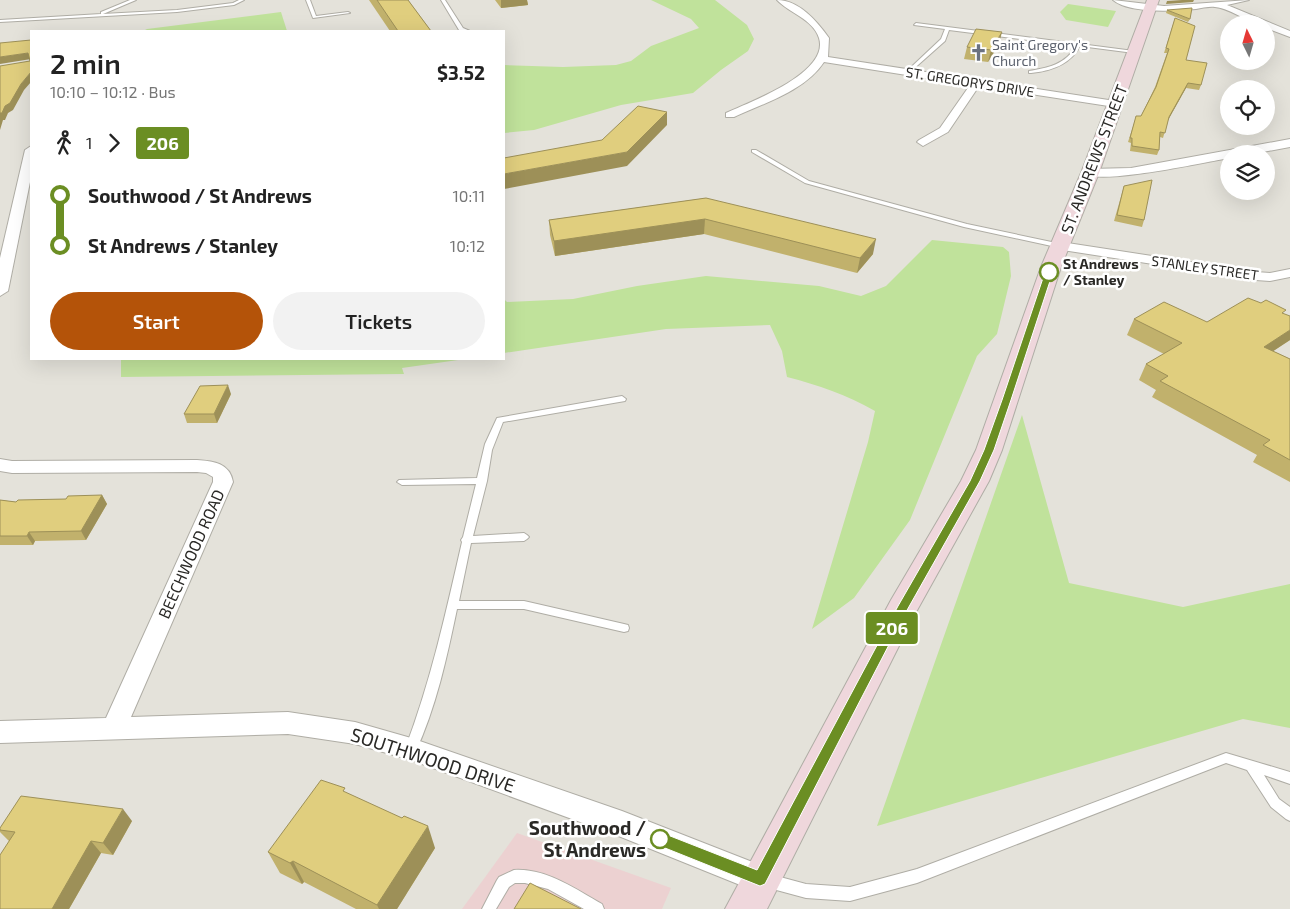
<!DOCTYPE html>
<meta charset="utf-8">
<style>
body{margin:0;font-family:"Exo 2",sans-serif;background:#f2f2f2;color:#222;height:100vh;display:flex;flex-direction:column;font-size:19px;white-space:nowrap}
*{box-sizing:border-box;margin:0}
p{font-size:16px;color:#767676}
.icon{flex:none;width:28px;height:28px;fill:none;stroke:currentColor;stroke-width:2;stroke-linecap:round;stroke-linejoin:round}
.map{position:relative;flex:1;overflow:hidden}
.drawer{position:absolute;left:30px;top:30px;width:475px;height:330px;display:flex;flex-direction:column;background:#fff;border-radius:0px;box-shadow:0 5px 20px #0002}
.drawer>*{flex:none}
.badge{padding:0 10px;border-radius:4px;font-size:18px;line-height:32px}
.needle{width:32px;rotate:355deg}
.tools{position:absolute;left:1220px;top:15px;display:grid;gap:10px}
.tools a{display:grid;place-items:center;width:55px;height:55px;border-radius:50%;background:#fff;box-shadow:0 5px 20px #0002;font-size:25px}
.map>.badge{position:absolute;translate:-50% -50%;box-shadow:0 0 0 2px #fff}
.legs{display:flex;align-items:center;gap:8px;height:55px;padding:0 20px;font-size:16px}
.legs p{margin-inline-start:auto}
.summary{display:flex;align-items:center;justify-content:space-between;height:85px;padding:0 20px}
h1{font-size:28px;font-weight:600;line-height:38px}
.primary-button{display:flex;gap:10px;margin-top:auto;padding:10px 20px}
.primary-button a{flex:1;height:58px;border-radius:30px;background:#b45309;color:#fff;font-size:20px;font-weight:600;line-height:58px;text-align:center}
.primary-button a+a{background:#f2f2f2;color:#222}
ul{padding:0 20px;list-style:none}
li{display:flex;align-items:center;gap:18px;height:50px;font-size:19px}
li i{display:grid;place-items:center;width:8px;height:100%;margin:0 6px;background:currentColor}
li i::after{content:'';width:12px;height:12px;margin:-6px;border:4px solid;border-radius:50%;background:#fff}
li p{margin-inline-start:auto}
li:first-child i{background:linear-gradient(#0000 50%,currentColor 0)}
li:last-child i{background:linear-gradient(currentColor 50%,#0000 0)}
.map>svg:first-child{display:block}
</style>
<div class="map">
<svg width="1290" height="909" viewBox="0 0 1290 909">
<rect width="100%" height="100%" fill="#e4e2da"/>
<polygon fill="#ecd1d1" points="517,833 671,888 662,909 462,909"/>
<g fill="#c0e29b">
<polygon points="651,0 715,0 747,25 754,39 748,51 721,70 693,93 621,105 534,130 504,133 504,65 563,67 616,65 631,61 651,46 699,28 691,19"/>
<polygon points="1068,4 1116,11 1108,27 1066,20 1060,12"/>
<polygon points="281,12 287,31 143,31 147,29"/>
<path d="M932 240 1003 247 1009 252 1011 276 997 334 977 356 910 520 854 598 812 629 868 442 875 411C847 395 818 385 787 377L782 351 770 325 666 329 504 353V299L507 302 573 299 637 286 706 276 819 286 861 296 886 286Z"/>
<polygon points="121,359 465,359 402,368 404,374 121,377"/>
<polygon points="1022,415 1069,583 1183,607 1290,584 1290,728 1243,719 877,826"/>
</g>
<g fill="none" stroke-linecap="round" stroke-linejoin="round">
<defs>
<g id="lane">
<polygon points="130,0 136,0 103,14 177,10 233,3 239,0 244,0 234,5 177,12 0,22 0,20 101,14 101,12"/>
<polygon points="306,0 310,0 316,16 348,12 350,13 313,18"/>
<polygon points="441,0 445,0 463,28 470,31 459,30"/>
<path d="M916 23 1134 51 1136 52 1134 53 1080 46C1070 65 1051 71 1031 73H1029V71C1048 68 1066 64 1076 46L949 30 945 41 909 73H907V71L941 39 945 29 914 25Z"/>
<polygon points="752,150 756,150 809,181 967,224 1061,244 1064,246 1061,248 964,227 805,183 752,152"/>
<path d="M622 396 626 399 625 401 503 422 492 450 487 481 473 536 524 533 527 535 529 537 527 539 524 541 471 543 459 601H524L624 624 628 625 629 628 628 631 624 632 524 609H457C447 657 436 708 415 753L411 754 407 753 405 749C431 681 446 612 462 542L461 540 463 537 476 484 402 485 397 482 399 480 477 478 485 444 497 418Z"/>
<polygon points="1226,753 1290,772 1290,784 1264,775 1279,799 1290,807 1290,821 1286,819 1271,807 1247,770 1226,763 917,883 850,901 806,898 769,888 764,886 762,881 764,876 769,874 806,884 850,887 917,869"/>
<path d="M514 870C546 868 575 889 602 904L604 909H584L548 889 525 883H515L509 887 496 909H482L497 880 499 877Z"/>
</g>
<g id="street">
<path d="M777 0C799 0 817 21 829 38L828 57 1115 101 1120 104 1115 107 979 86 948 132 923 146 917 142 919 140 940 128 970 85 824 62C805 91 764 103 734 117H726V113C750 102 830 73 819 38 813 19 789 13 777 0Z"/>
<path d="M1113 0 1164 6 1249 0 1227 5 1290 31V37L1266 28V24C1247 24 1233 9 1215 7 1210 6 1202 8 1196 9 1174 11 1130 14 1113 0Z"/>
<path d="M1290 139V147L1252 154H1229V158C1207 162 1096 186 1084 173L1090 169 1131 168Z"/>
<polygon points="31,146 31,177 8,291 0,296 0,258 25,150"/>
<polygon points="1061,242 1256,272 1270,273 1290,269 1290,277 1270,281 1256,280 1056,249 1054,246 1056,243"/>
<path d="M0 459 12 461 197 460C213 461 230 463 233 482L131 717 288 712 355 722 411 738 622 811 760 865 770 869 774 879 770 889 760 893 621 837 411 760 355 744 288 734 0 743V721L106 718 213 482V477L206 473 197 472 12 473 0 471Z"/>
</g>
<polygon id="secondary" points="1147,0 1159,0 1099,173 1061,267 1002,450 989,481 915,614 767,909 725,909 891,600 961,481 976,450 1041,267 1081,173"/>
</defs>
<use href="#lane" stroke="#afada5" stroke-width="2"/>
<use href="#street" stroke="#afada5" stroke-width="2"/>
<use href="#secondary" stroke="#afada5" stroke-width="2"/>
<use href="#lane" fill="#fff" fill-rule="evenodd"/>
<use href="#street" fill="#fff" fill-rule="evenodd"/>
<use href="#secondary" fill="#efd7dc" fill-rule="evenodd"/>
</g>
<g fill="#c1b16c">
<polygon points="369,0 408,0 431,31 390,31"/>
<polygon points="495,0 527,0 528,5 501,8"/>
<polygon points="1167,10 1190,19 1188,22 1166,13"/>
<polygon points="1175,18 1186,60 1201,85 1199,90 1186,88 1168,120 1163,138 1160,137 1159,150 1157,155 1130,151 1131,143 1128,142 1135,120 1141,116 1155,87 1167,53 1164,53"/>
<polygon points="999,44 988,62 964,59 967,47"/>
<polygon points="1124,186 1144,220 1142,227 1114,221"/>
<polygon points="706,198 873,254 857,273 704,234 555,256 550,235 549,220"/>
<polygon points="1284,314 1290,340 1273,351 1290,359 1290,482 1253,462 1257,455 1152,397 1156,390 1139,380 1146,364 1164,354 1127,335 1134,319 1207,322"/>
<polygon points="231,394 217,423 187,423 184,414"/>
<polygon points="102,495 107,504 86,540 35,541 33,545 0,545 0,500 16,502 66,499"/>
<polygon points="347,793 435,848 397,909 356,909 304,882 302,884 280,873 268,852"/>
<polygon points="132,821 113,855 101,853 69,909 0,909 9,841 0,832 0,828"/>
</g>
<g fill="#9d9058">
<polygon points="501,0 527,0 528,5 501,8"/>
<polygon points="1182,0 1194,0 1193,2 1166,4 1167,1"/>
<polygon points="1002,32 999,44 988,62 991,50"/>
<polygon points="28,53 31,59 0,64 0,57"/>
<polygon points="31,72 31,82 24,90 13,110 8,113 5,120 3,120 0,130 0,113 21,84"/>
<polygon points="1188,83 1186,88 1167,122 1169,117"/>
<polygon points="667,112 667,125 627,166 504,189 504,174 627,152"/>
<polygon points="705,219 704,234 555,256 554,241"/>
<polygon points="876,239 873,254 857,273 860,258"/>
<polygon points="1290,330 1290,340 1255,363 1264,347"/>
<polygon points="228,385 231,394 217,423 214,414"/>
<polygon points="102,495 107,504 86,540 81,531"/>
<polygon points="29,532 35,541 33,545 27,536"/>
<polygon points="123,809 132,821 113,855 103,843"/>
<polygon points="428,826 435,848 397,909 379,909 377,905"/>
<polygon points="91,841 101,853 69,909 52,909"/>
<polygon points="293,861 304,882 302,884 290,863"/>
</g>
<g fill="#e0ce7e" stroke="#9d9058">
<polygon points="377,0 408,0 431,31 398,31"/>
<polygon points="1192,8 1190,19 1167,10"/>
<polygon points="1175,18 1195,26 1186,60 1207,63 1201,85 1188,83 1169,117 1165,133 1160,132 1159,150 1132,146 1132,138 1130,138 1136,116 1141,116 1156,87 1169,49 1166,48"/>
<polygon points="976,29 1002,32 991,50 967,47"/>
<polygon points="31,40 31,72 21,84 10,103 5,106 2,113 0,113 0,66 30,61 28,53 0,57 0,43"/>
<polygon points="638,106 667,112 627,152 504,174 504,158 602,140"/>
<polygon points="1152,180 1144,220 1117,215 1124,186"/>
<polygon points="706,198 876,239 860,258 705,219 554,241 549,220"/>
<polygon points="1248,298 1261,303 1266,300 1286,310 1282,313 1290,316 1290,330 1264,347 1290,359 1290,460 1263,445 1270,440 1160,381 1168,376 1146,364 1182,343 1134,319 1164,302 1207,322"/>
<polygon points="228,385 214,414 184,414 200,386"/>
<polygon points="102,495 81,531 29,532 27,536 0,536 0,500 16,502 18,500 66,499 68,496"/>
<polygon points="321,780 345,788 343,791 402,818 404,816 428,826 377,905 293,861 290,863 268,852"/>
<polygon points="21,796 123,809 103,843 91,841 52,909 0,909 0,855 15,832 0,830 0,828"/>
<polygon points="530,883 581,909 514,909"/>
</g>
<polygon fill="#6b8e23" stroke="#fff" points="1049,269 1053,272 1011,400 994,450 980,481 906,612 765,884 760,886 655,844 653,839 655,834 660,832 757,870 898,606 970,481 984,450 1002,400 1045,272"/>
<defs>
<symbol id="church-bare" viewBox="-9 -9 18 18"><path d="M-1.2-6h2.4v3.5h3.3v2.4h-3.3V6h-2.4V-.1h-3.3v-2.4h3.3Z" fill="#6b7280" stroke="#fff" stroke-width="2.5" paint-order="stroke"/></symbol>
</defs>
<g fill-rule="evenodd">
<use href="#church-bare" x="966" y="40" width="25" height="25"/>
</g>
<g fill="#fff" stroke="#6b8e23" stroke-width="2.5">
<circle cx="1049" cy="272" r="9"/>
<circle cx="660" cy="839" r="9"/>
</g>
<g text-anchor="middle" stroke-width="5" stroke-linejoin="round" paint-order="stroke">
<g font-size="14" fill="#5b616d" stroke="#fff" text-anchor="start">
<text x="992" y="50">Saint Gregory's<tspan x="992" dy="16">Church</tspan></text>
</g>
<g font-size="14" fill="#2a2926" stroke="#fff">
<text transform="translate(970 82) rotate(9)" y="5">ST. GREGORYS DRIVE</text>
<text transform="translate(1205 268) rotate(8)" y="5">STANLEY STREET</text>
</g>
<g font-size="14" font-weight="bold" fill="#2a2926" stroke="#fff" text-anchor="start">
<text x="1063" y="269">St Andrews<tspan x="1063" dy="16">/ Stanley</tspan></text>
</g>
<g font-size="16" fill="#2a2926" stroke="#fff">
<text transform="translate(1094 159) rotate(-69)" y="6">ST. ANDREWS STREET</text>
<text transform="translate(191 554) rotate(-66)" y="6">BEECHWOOD ROAD</text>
</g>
<g font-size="19" fill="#2a2926" stroke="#fff">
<text transform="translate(433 760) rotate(18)" y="7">SOUTHWOOD DRIVE</text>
</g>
<g font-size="19" font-weight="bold" fill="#2a2926" stroke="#fff" text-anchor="end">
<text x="646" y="835">Southwood /<tspan x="646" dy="22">St Andrews</tspan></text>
</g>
</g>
</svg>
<div class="tools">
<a><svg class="needle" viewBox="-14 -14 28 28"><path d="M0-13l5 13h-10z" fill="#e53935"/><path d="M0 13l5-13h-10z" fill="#767676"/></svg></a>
<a><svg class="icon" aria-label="locate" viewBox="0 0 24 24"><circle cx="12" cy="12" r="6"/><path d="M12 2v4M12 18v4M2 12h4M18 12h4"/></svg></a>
<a><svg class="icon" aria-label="layers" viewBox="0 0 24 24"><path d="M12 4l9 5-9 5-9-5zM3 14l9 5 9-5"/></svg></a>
</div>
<b class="badge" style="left:892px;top:628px;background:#6b8e23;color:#fff">206</b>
<section class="drawer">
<div class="summary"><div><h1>2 min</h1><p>10:10 – 10:12 · Bus</p></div><b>$3.52</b></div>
<div class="legs"><svg class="icon" aria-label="walk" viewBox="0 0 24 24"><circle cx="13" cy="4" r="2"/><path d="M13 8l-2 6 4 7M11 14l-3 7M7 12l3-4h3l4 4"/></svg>1<svg class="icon" aria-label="forward" viewBox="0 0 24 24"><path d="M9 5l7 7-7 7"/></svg><b class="badge" style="background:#6b8e23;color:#fff">206</b></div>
<ul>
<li><i style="color:#6b8e23"></i><b>Southwood / St Andrews</b><p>10:11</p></li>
<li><i style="color:#6b8e23"></i><b>St Andrews / Stanley</b><p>10:12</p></li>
</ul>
<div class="primary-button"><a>Start</a><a>Tickets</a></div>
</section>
</div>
